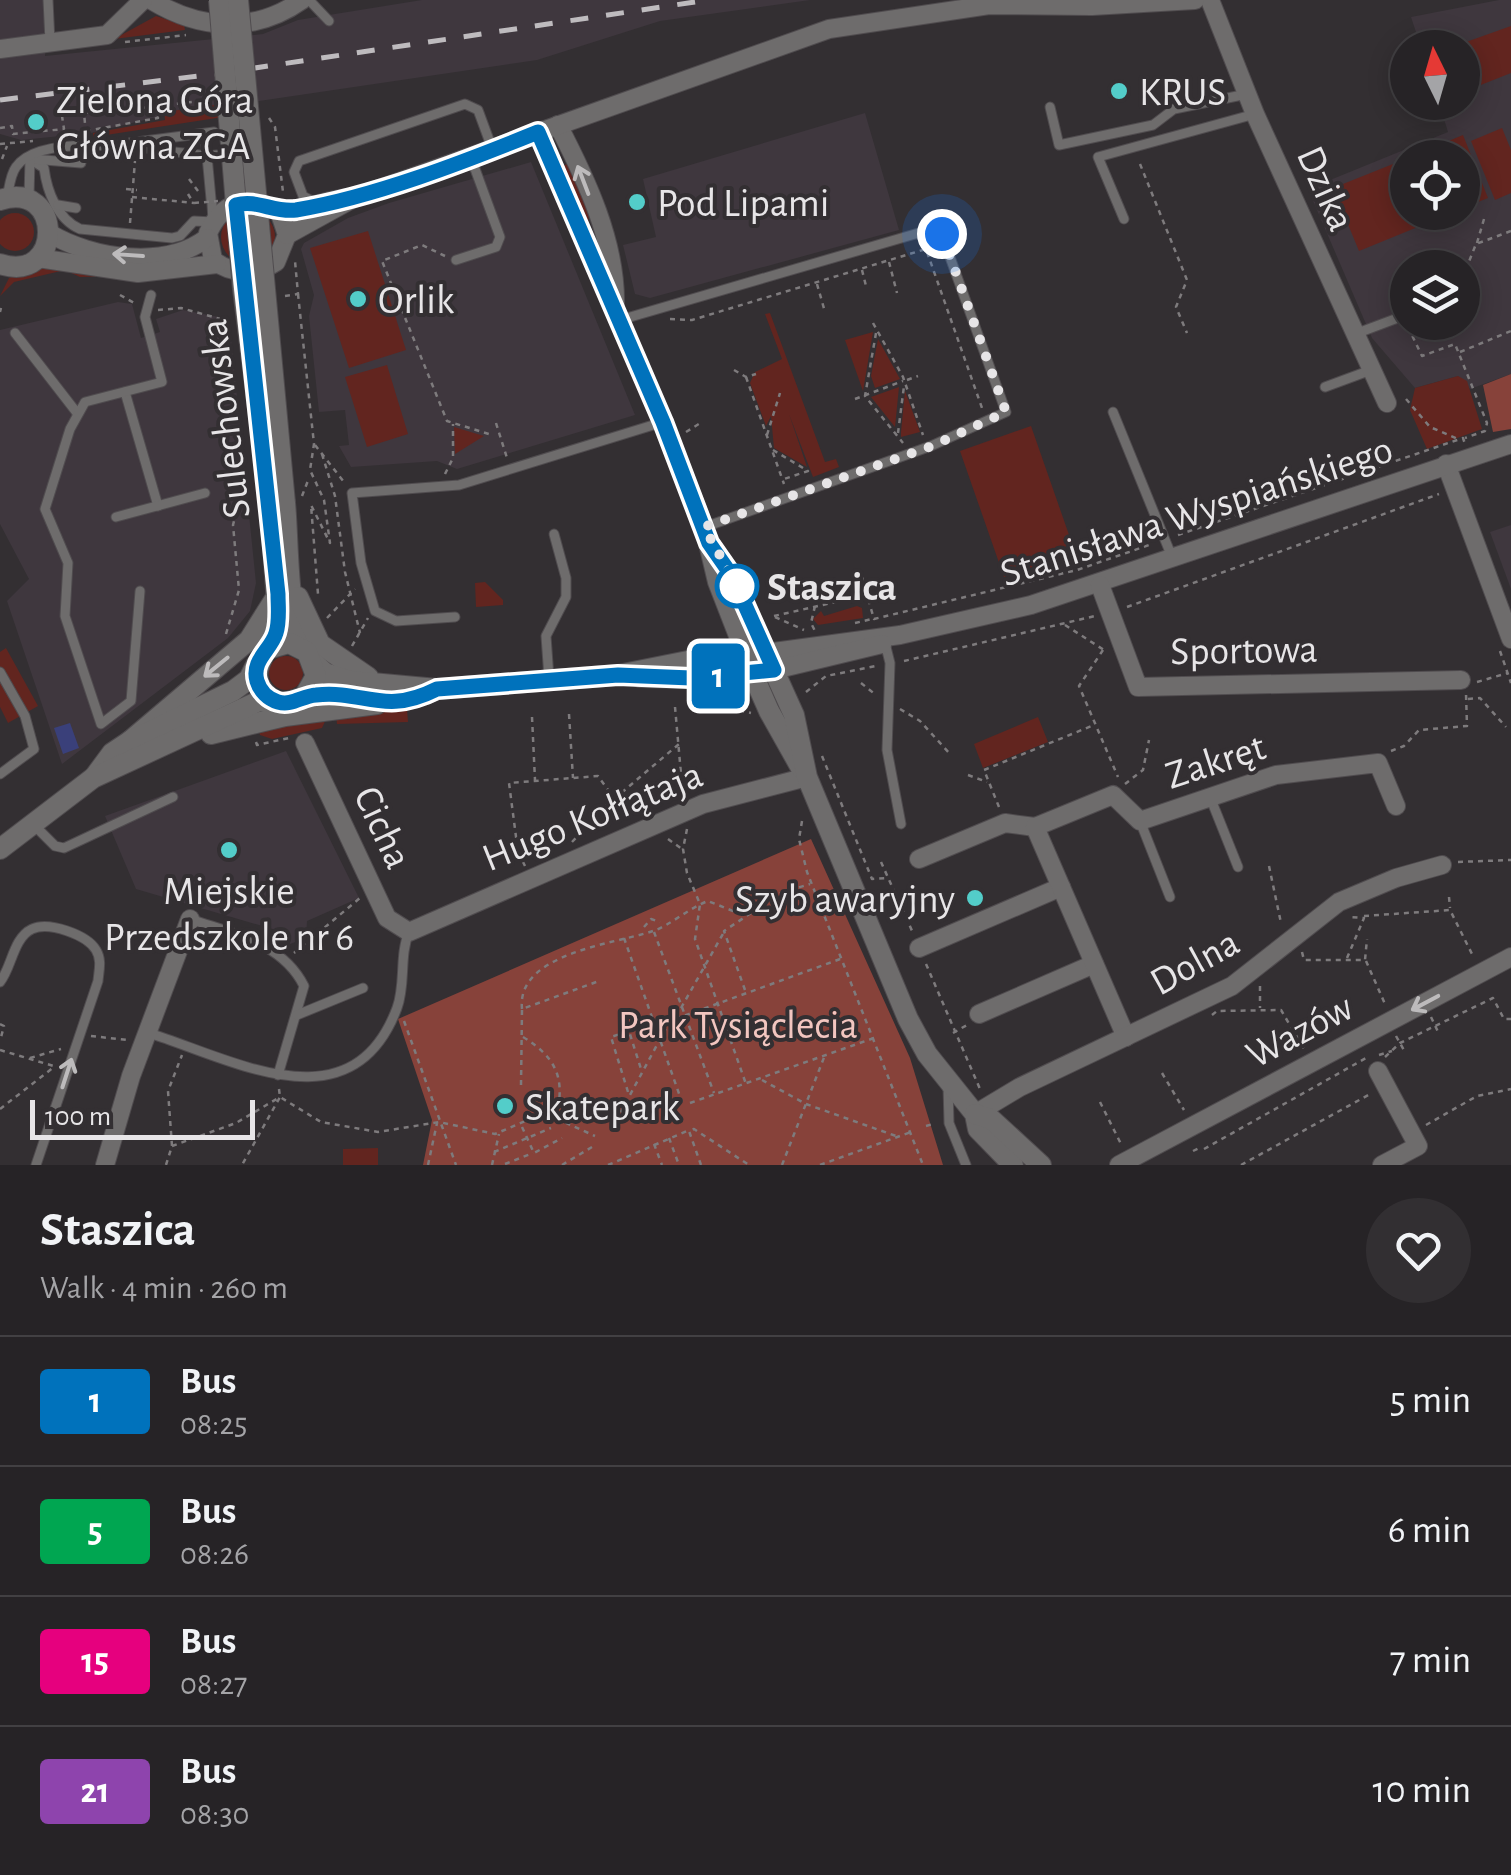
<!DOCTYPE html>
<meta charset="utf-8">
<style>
body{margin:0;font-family:"Alegreya Sans",sans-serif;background:#322f32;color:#f1f3f6;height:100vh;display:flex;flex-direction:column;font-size:38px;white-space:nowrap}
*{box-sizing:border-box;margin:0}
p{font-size:32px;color:#a4a4a7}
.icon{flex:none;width:55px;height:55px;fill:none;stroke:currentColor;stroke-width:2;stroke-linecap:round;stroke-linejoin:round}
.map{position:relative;height:1165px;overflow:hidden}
.sheet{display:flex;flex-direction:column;background:#262326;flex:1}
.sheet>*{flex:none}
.badge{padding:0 20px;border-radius:8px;font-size:35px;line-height:65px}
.needle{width:65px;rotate:355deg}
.fabs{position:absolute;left:1390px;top:30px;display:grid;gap:20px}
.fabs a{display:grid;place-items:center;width:90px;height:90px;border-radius:50%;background:#262326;box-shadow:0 5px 25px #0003,0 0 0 2px #424043;font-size:50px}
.scale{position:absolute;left:30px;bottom:25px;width:225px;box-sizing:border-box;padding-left:10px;border:5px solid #e7e5e7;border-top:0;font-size:28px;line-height:35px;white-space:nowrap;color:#e7e5e7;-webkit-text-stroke:8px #332f32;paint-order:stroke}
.you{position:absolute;width:50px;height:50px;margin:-25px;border:8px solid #fff;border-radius:50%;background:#1a73e8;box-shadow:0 0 0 15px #1a73e833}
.map>.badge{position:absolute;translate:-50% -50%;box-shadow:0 0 0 5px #fff}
.round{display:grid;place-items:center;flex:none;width:105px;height:105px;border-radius:52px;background:#322f32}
.headline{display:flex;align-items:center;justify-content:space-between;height:170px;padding:0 40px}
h1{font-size:48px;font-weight:700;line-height:75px}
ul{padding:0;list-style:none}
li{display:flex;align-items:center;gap:30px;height:130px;padding:0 40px;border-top:2px solid #424043}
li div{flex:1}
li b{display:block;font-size:38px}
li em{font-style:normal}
li .badge{min-width:110px;font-weight:700;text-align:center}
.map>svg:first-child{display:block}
</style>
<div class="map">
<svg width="1511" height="1165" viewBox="0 0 1511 1165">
<rect width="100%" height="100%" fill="#332f32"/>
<g fill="#3f373e" fill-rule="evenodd">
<polygon points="0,0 45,0 45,56 263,34 298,20 422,0 810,0 660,21 537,60 165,115 91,133 21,140 0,134"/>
<path d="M1499 0H1511V374L1470 389 1458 376 1415 388 1372 338 1308 189 1448 132 1439 103 1462 102V48L1421 47 1411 17ZM1408 158H1462V212H1408ZM1408 268H1462V322H1408Z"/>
<polygon points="865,113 899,230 650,298 635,294 623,245 656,237 643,179"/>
<polygon points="531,162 635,415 457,469 437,461 351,467 339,446 349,445 345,410 319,412 309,316 314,295 301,249 304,243 348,218 389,203"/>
<polygon points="118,302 132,304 141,338 160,332 156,319 183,310 229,319 256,583 250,611 228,638 62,764 7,601 29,579 0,524 0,330"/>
<polygon points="1511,525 1511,589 1490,532"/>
<polygon points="286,751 359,898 307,921 306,938 290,944 276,930 136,889 105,816"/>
</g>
<g fill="#62251f">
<polygon points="156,16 184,25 185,30 114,39"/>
<polygon points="1511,26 1511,73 1463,92 1462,48 1452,47"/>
<polygon points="258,99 256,112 93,137 93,133 165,120 164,112"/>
<polygon points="1502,128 1511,150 1511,193 1495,200 1471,141"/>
<polygon points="1463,135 1488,198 1463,208 1462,158 1408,158"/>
<polygon points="1408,158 1408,212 1452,213 1359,251 1333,188"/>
<polygon points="570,163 589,213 588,227 562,166"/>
<circle cx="248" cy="237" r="27"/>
<circle cx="15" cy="232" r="19"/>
<polygon points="368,231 406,350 349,368 310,248"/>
<polygon points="39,266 48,265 119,276 80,277 65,270 14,282 0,296 9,278"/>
<polygon points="770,313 825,462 836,459 839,467 813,477 789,414 807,467 774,448 771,416 766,426 750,383 755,372 782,359 765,314"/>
<polygon points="873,332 863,391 845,340"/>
<polygon points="878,339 900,379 875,388 871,376"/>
<polygon points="387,365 408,434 367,447 345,377"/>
<polygon points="1458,376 1467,381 1482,429 1427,449 1410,410 1415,388"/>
<polygon points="899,387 895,427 871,397"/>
<polygon points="905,391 920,432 901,437 901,432"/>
<polygon points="1031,426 1075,552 1004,577 960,451"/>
<polygon points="454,427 484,436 455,454"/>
<polygon points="485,582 503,600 503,605 476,607 475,583"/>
<polygon points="857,606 862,608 863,618 818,625 813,619 821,611 824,616"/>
<polygon points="6,648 38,706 8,723 0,707 0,652"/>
<circle cx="286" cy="673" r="17"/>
<polygon points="407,709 408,722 337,724 336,715"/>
<polygon points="328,715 322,728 272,739 260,735 258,726"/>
<polygon points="1038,717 1048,742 983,768 974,744"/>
<polygon points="378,1148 378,1165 343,1165 343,1149"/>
</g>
<g fill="#87423a">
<polygon points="1511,374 1511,429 1493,432 1483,385"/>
<polygon points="811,839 910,1058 943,1165 423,1165 432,1120 398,1019"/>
</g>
<polygon fill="#3a407a" points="70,723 79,748 63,754 54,728"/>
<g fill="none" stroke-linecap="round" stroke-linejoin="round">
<defs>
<g id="service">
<polyline points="48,0 50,42"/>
<polyline points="309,0 329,21"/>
<polyline points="1050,107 1059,145 1153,125 1174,109 1247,94"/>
<polyline points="205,134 207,156 217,155"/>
<polyline points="121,144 214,132"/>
<path d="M30 159 44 168C47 191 57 219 80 229L172 238 180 236 194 221 213 222 212 204"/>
<polyline points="32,159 81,163"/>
<polyline points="29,197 30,159"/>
<path d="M7 198C9 189 10 175 16 167 41 129 165 151 207 156L211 199"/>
<polyline points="314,202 303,196 294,172 299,161 465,104 478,110 492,148"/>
<polyline points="58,205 76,208"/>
<polyline points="1124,219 1098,157 1255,114"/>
<polyline points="456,260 496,247 500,237 471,158"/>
<polyline points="620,320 922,232 942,235 1006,412 931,446 705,527"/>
<polyline points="15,333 77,413"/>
<polyline points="1355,334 1403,316"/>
<polyline points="1325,387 1371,370"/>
<polyline points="125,392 158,506"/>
<polyline points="1113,412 1172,557"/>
<polyline points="116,517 205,493"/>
<polyline points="140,591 131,701 101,724 65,616 68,563 45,509 70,429 85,402 162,382 145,317 151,295"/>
<polyline points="455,617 396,621 375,611 361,563 352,493 459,485 663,422"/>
<polyline points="885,643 890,663 887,750 901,824"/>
<polyline points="0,672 25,716 34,749 0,774"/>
<polyline points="549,678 546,636 566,597 566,578 554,534"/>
<polyline points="1210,797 1238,867"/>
<polyline points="1140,821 1170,897"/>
<polyline points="33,824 55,846 64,848 173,797"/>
<path d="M190 919C233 934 282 942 304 986L278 1075"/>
<path d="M0 982C12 967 13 938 32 929 49 921 87 935 96 950 102 960 99 970 98 981L36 1165"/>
<polyline points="297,1015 363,988"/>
<path d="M149 1033C234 1060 352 1128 397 1008 406 984 399 956 409 932"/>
<polyline points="948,1086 949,1123 966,1165"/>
</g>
<g id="minor">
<path d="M151 0C200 30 254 34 302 0"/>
<polyline points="1210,0 1255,114 1387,403"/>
<polyline points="0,49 107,35 143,0"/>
<path d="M558 125C586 179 616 242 615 304"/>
<polyline points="538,132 663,422 704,527 717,582 745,654"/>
<path d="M279 211 287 235 276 262C256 275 232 275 213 260L208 233C232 183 256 214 292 210 312 208 329 199 349 198"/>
<path d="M49 233C92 259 165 270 207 238"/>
<polyline points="287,235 354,198 829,29 989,5 1092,6 1195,0"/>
<polyline points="38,258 138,273 217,264"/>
<polyline points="1446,464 1511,639"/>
<polyline points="709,543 732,576 766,653 900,635 1031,605 1511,444"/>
<polyline points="1100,585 1138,687 1461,680"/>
<polyline points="774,670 882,644"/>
<polyline points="305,743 387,918 409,932 703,804 807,777"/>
<polyline points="919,859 1005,823 1035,827"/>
<polyline points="919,948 1061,887"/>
<polyline points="979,1014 1094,964"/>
<polyline points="1126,1037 1035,827 1113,795 1140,821 1276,775 1378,763 1396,806"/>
<polyline points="1378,1071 1418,1146 1382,1165"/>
<polyline points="975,1114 1020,1087 1232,986 1339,902 1396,878 1442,865"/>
<polyline points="105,1165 131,1076 190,919"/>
<polyline points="1119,1165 1511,957"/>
</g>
<g id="tertiary">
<path d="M0 200C64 179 64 285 0 264"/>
<path d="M285 503C289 543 286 621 307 652"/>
<path d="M270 504 278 619C273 651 236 676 275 701"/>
<polyline points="298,597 320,644 368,677"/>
<polyline points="747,661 769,711 801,768"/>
<polyline points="314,663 325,673 350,681 437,689 618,675 703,658 766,653 794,715 807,777 908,1019 927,1054 975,1114 978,1129 1013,1165"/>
<polyline points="640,677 691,678 774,670"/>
<path d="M304 697C354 686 381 717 437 689"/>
<polyline points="211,734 285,716 377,704"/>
<polyline points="130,741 249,640 278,594"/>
<polyline points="95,776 112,753 130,741 233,691 249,679 256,665"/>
<polyline points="0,849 93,778 259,701 285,703 304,697 316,676 307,652 289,643 268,649"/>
<polyline points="975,1114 991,1119 1041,1165"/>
</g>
</defs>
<use href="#service" stroke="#504c4f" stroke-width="11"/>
<use href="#minor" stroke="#504c4f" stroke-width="20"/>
<use href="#tertiary" stroke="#504c4f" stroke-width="22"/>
<g stroke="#7e7b7d" stroke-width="2.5" stroke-dasharray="5 5" stroke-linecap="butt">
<polyline points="125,42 186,35"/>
<polyline points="157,106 209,100"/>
<polyline points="269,118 275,127 283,192"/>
<polyline points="0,128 12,126 13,134 64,129 62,116 82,114"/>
<polyline points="86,131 158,118 154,107 84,113 86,134"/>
<polyline points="0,144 33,141"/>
<polyline points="2,159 7,146"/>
<polyline points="1140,164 1187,280 1176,307 1187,333"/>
<polyline points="189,179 198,191"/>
<polyline points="126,189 137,190"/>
<polyline points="188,194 193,202"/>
<polyline points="132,197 194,203"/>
<polyline points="130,223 135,161"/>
<polyline points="1477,243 1484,219"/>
<polyline points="445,256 422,245 382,261 447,421 492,435"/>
<polyline points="889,262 897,293"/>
<polyline points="862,270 866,286"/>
<polyline points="1462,279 1476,244 1511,231"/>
<polyline points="817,284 825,312"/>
<polyline points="298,294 314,444 310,470 324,500 330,543 311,505 318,594"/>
<polyline points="120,295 136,304"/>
<polyline points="285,296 298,294 295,261"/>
<polyline points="158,310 181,308 228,321"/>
<polyline points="0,312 1,308"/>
<polyline points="670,319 692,320 926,249 982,408"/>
<polyline points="873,323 903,377 923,435"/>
<polyline points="1408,327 1422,356 1455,344 1487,423 1485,431 1465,438"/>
<polyline points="876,333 865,396 903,443"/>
<polyline points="1460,352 1511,331"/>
<polyline points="734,370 746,377 756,374"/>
<polyline points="746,377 784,484"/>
<polyline points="907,380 918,376"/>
<polyline points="855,399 903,381"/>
<polyline points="1406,399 1430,427 1458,439"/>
<polyline points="496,423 507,458"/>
<polyline points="686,432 702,422"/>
<polyline points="898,433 904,386"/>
<polyline points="767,435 780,393"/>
<polyline points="315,445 344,482"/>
<polyline points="773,450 808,471 784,479"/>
<polyline points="322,454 335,496 345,572 360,633"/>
<polyline points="445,474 453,458 453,424"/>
<polyline points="302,496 309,478"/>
<polyline points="1178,535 1463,438 1465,444"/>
<polyline points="862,577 866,594"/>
<polyline points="815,606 811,623 815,631"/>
<polyline points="1127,607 1439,494"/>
<polyline points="774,616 867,595 874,619 1077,570 1152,544"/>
<polyline points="775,617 804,630"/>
<polyline points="327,618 355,589"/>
<polyline points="855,623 872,619"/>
<polyline points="1065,625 1104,650"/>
<polyline points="226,634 239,590 233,525 244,481 241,449"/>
<polyline points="352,646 368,618"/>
<polyline points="1103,650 1079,686 1118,777"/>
<polyline points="1500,651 1511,683"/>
<polyline points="904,661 1095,616"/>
<polyline points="1477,682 1508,673"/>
<polyline points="861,683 876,695"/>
<polyline points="806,692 826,676 876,666"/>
<polyline points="708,695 709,704 751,713"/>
<polyline points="1468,699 1480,698 1506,727"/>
<polyline points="675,707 683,796"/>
<polyline points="900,709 920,721 951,755"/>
<polyline points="569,714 573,778"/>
<polyline points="532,717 535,780"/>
<polyline points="256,742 257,745 289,738"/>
<polyline points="1391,751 1404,746 1419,730 1467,726 1466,694"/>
<polyline points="822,756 872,879 886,878"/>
<polyline points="968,775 987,782"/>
<polyline points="1125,784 1143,770 1149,740"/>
<polyline points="999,807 984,770 1094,725"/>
<polyline points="802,821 799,839 807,872 923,1165"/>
<polyline points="687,829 683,849 687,873 700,904 695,939 746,1084"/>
<polyline points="668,839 682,849"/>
<polyline points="572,842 607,805 679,744"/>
<polyline points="881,862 913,933"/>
<polyline points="1458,862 1511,860"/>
<polyline points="525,866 518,852 509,783 598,776 629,819"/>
<polyline points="1269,866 1281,923"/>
<polyline points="1449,897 1450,908"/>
<polyline points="1364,916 1450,910 1473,956"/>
<polyline points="644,927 651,919 660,922"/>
<polyline points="654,932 714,1093"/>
<polyline points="624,938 682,1102"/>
<polyline points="1302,952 1304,960 1365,960 1367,939"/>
<polyline points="294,953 360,898"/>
<polyline points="1347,958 1364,918 1348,917"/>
<polyline points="1366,961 1385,1004"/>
<polyline points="926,964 980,1089"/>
<polyline points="1260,986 1260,1008"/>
<polyline points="745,990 724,931 781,893 810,884"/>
<polyline points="681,1008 724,932"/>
<path d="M522 1009C516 953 615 944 653 931 669 926 689 908 708 901L743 915"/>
<polyline points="1212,1015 1217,1011 1281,1010 1304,1049"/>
<polyline points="1431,1017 1439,1034"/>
<polyline points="404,1021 456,1165"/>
<polyline points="0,1024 4,1026 0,1041"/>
<polyline points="953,1033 967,1025"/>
<polyline points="91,1036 127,1040"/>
<polyline points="1396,1036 1405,1052"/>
<path d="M523 1037C556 1057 566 1079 556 1116"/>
<polyline points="0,1050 57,1067"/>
<polyline points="1379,1055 1392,1051"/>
<polyline points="1385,1057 1400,1043 1493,998 1504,1019 1511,1019"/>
<polyline points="30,1058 61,1049"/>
<polyline points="1162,1073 1184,1110"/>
<polyline points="762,1080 806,1104 896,1136"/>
<polyline points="521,1085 522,1009 599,981"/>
<polyline points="279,1089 280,1097 321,1122 378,1132 439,1122 495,1134 544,1113 595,1136"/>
<polyline points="628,1092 611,1037 629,1031 641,1069"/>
<polyline points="1100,1102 1122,1146"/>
<polyline points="690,1103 874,1038"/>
<polyline points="0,1109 54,1067"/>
<polyline points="1426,1125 1477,1096 1511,1089"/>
<polyline points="926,1126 933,1124"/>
<polyline points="522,1127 534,1153 562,1138"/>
<polyline points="611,1130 670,1021 843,958"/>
<polyline points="669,1138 679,1165"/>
<polyline points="654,1144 662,1165"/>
<polyline points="172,1146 236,1123 280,1097 242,1165"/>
<polyline points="1204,1149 1366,1058"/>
<polyline points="1193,1151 1199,1148"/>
<polyline points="494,1152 551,1128"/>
<polyline points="505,1164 533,1153"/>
<polyline points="166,1165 172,1146 168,1091 182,1055"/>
<polyline points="428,1165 437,1123"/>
<polyline points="492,1165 499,1134"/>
<polyline points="562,1165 592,1147"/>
<polyline points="608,1165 687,1131"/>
<polyline points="701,1165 689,1131 694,1129 749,1165"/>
<polyline points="782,1165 825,1055"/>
<polyline points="820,1165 911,1132"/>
<polyline points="1241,1165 1372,1093"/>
</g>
<use href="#service" stroke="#6e6c6c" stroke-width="9"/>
<use href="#minor" stroke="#6e6c6c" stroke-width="18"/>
<use href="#tertiary" stroke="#6e6c6c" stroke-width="20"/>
<polyline stroke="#bebbbe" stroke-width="5" stroke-dasharray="18 18" stroke-linecap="butt" points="0,100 215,74 708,0"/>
<defs>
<g id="tertiary-bridge">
<polyline points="219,0 243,289 270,504"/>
<polyline points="238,0 285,503"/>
</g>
</defs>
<use href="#tertiary-bridge" stroke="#504c4f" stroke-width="22" stroke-linecap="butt"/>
<polyline stroke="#7e7b7d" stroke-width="2.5" stroke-dasharray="5 5" stroke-linecap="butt" points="194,203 218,201"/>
<use href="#tertiary-bridge" stroke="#6e6c6c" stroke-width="20"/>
</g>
<defs><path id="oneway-shaft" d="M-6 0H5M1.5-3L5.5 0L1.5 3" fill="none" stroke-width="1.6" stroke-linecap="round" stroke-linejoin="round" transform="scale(2.5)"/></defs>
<g stroke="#bdbbbc">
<use href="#oneway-shaft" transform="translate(583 180) rotate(-111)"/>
<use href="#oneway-shaft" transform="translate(128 255) rotate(-176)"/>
<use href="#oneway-shaft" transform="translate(216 667) rotate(141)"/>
<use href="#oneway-shaft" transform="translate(1425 1003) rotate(152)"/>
<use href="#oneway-shaft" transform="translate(67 1073) rotate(-72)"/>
</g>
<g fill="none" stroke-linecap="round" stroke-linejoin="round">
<defs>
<path id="line" d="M538 132 663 422 709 543 732 576 774 670 691 678 618 675 437 689C383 716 366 690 316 695 302 696 292 706 278 702 268 699 260 691 257 681 251 660 271 650 276 633 280 621 278 606 278 594L236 205C257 199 274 213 296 210 374 197 464 162 538 132Z"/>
</defs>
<use href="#line" stroke="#fff" stroke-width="22"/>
<use href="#line" stroke="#0072bc" stroke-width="15"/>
<polyline stroke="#e7e5e7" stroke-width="10" stroke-dasharray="0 18" points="737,586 704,527 932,446 1006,412 942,234"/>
</g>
<g fill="#53cdc9" stroke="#332f32" stroke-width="4">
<circle cx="1119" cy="91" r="10"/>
<circle cx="36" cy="122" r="10"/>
<circle cx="637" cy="202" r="10"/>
<circle cx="358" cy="299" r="10"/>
<circle cx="229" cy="850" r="10"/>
<circle cx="975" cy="898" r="10"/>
<circle cx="505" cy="1106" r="10"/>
</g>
<circle fill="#fff" stroke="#0072bc" stroke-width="5" cx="737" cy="586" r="20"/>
<g text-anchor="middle" stroke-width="8" stroke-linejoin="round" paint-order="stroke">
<g font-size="40" fill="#e7e5e7" stroke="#332f32" text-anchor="start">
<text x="1139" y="105">KRUS</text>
<text x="56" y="113">Zielona Góra<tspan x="56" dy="46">Główna ZGA</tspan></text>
<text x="657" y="216">Pod Lipami</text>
<text x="378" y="313">Orlik</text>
<text x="229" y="904" text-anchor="middle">Miejskie<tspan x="229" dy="46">Przedszkole nr 6</tspan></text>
<text x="955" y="912" text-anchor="end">Szyb awaryjny</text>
<text x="525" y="1120">Skatepark</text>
</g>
<g font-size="40" fill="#e7e5e7" stroke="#332f32">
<text transform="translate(1327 188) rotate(66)" y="14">Dzika</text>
<text transform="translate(224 419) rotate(-97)" y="14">Sulechowska</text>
<text transform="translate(1196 510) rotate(-18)" y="14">Stanisława Wyspiańskiego</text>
<text transform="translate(1244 649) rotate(-1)" y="14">Sportowa</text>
<text transform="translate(1215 760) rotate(-18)" y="14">Zakręt</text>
<text transform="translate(592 815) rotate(-22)" y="14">Hugo Kołłątaja</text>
<text transform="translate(384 827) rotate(65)" y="14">Cicha</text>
<text transform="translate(1194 961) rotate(-29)" y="14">Dolna</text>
<text transform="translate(1299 1030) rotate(-28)" y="14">Wazów</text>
</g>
<g font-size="40" font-weight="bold" fill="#e7e5e7" stroke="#332f32" text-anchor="start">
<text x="767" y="600">Staszica</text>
</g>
<g font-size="40" fill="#f2c6c0" stroke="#332f32">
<text x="738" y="1038">Park Tysiąclecia</text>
</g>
</g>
</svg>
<div class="fabs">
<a><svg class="needle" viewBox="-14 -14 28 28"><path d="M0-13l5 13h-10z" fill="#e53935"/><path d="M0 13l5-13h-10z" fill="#a4a4a7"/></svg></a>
<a><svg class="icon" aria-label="locate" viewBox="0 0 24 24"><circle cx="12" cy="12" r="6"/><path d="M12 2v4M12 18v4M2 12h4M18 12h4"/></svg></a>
<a><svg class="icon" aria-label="layers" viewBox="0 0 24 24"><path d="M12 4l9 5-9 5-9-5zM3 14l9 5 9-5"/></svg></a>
</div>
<div class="scale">100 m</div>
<div class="you" style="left:942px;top:234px"></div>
<b class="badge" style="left:718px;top:676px;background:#0072bc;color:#fff">1</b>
</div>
<section class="sheet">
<div class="headline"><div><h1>Staszica</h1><p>Walk · 4 min · 260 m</p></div><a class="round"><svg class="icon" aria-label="heart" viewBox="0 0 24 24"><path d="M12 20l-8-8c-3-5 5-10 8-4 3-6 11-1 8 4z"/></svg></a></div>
<ul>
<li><span class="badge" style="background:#0072bc;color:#fff">1</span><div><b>Bus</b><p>08:25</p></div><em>5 min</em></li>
<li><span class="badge" style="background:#00a651;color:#fff">5</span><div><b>Bus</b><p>08:26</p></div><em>6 min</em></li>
<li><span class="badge" style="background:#e6007e;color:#fff">15</span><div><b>Bus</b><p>08:27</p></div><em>7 min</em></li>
<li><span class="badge" style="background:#8e44ad;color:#fff">21</span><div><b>Bus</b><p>08:30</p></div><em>10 min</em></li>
</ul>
</section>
